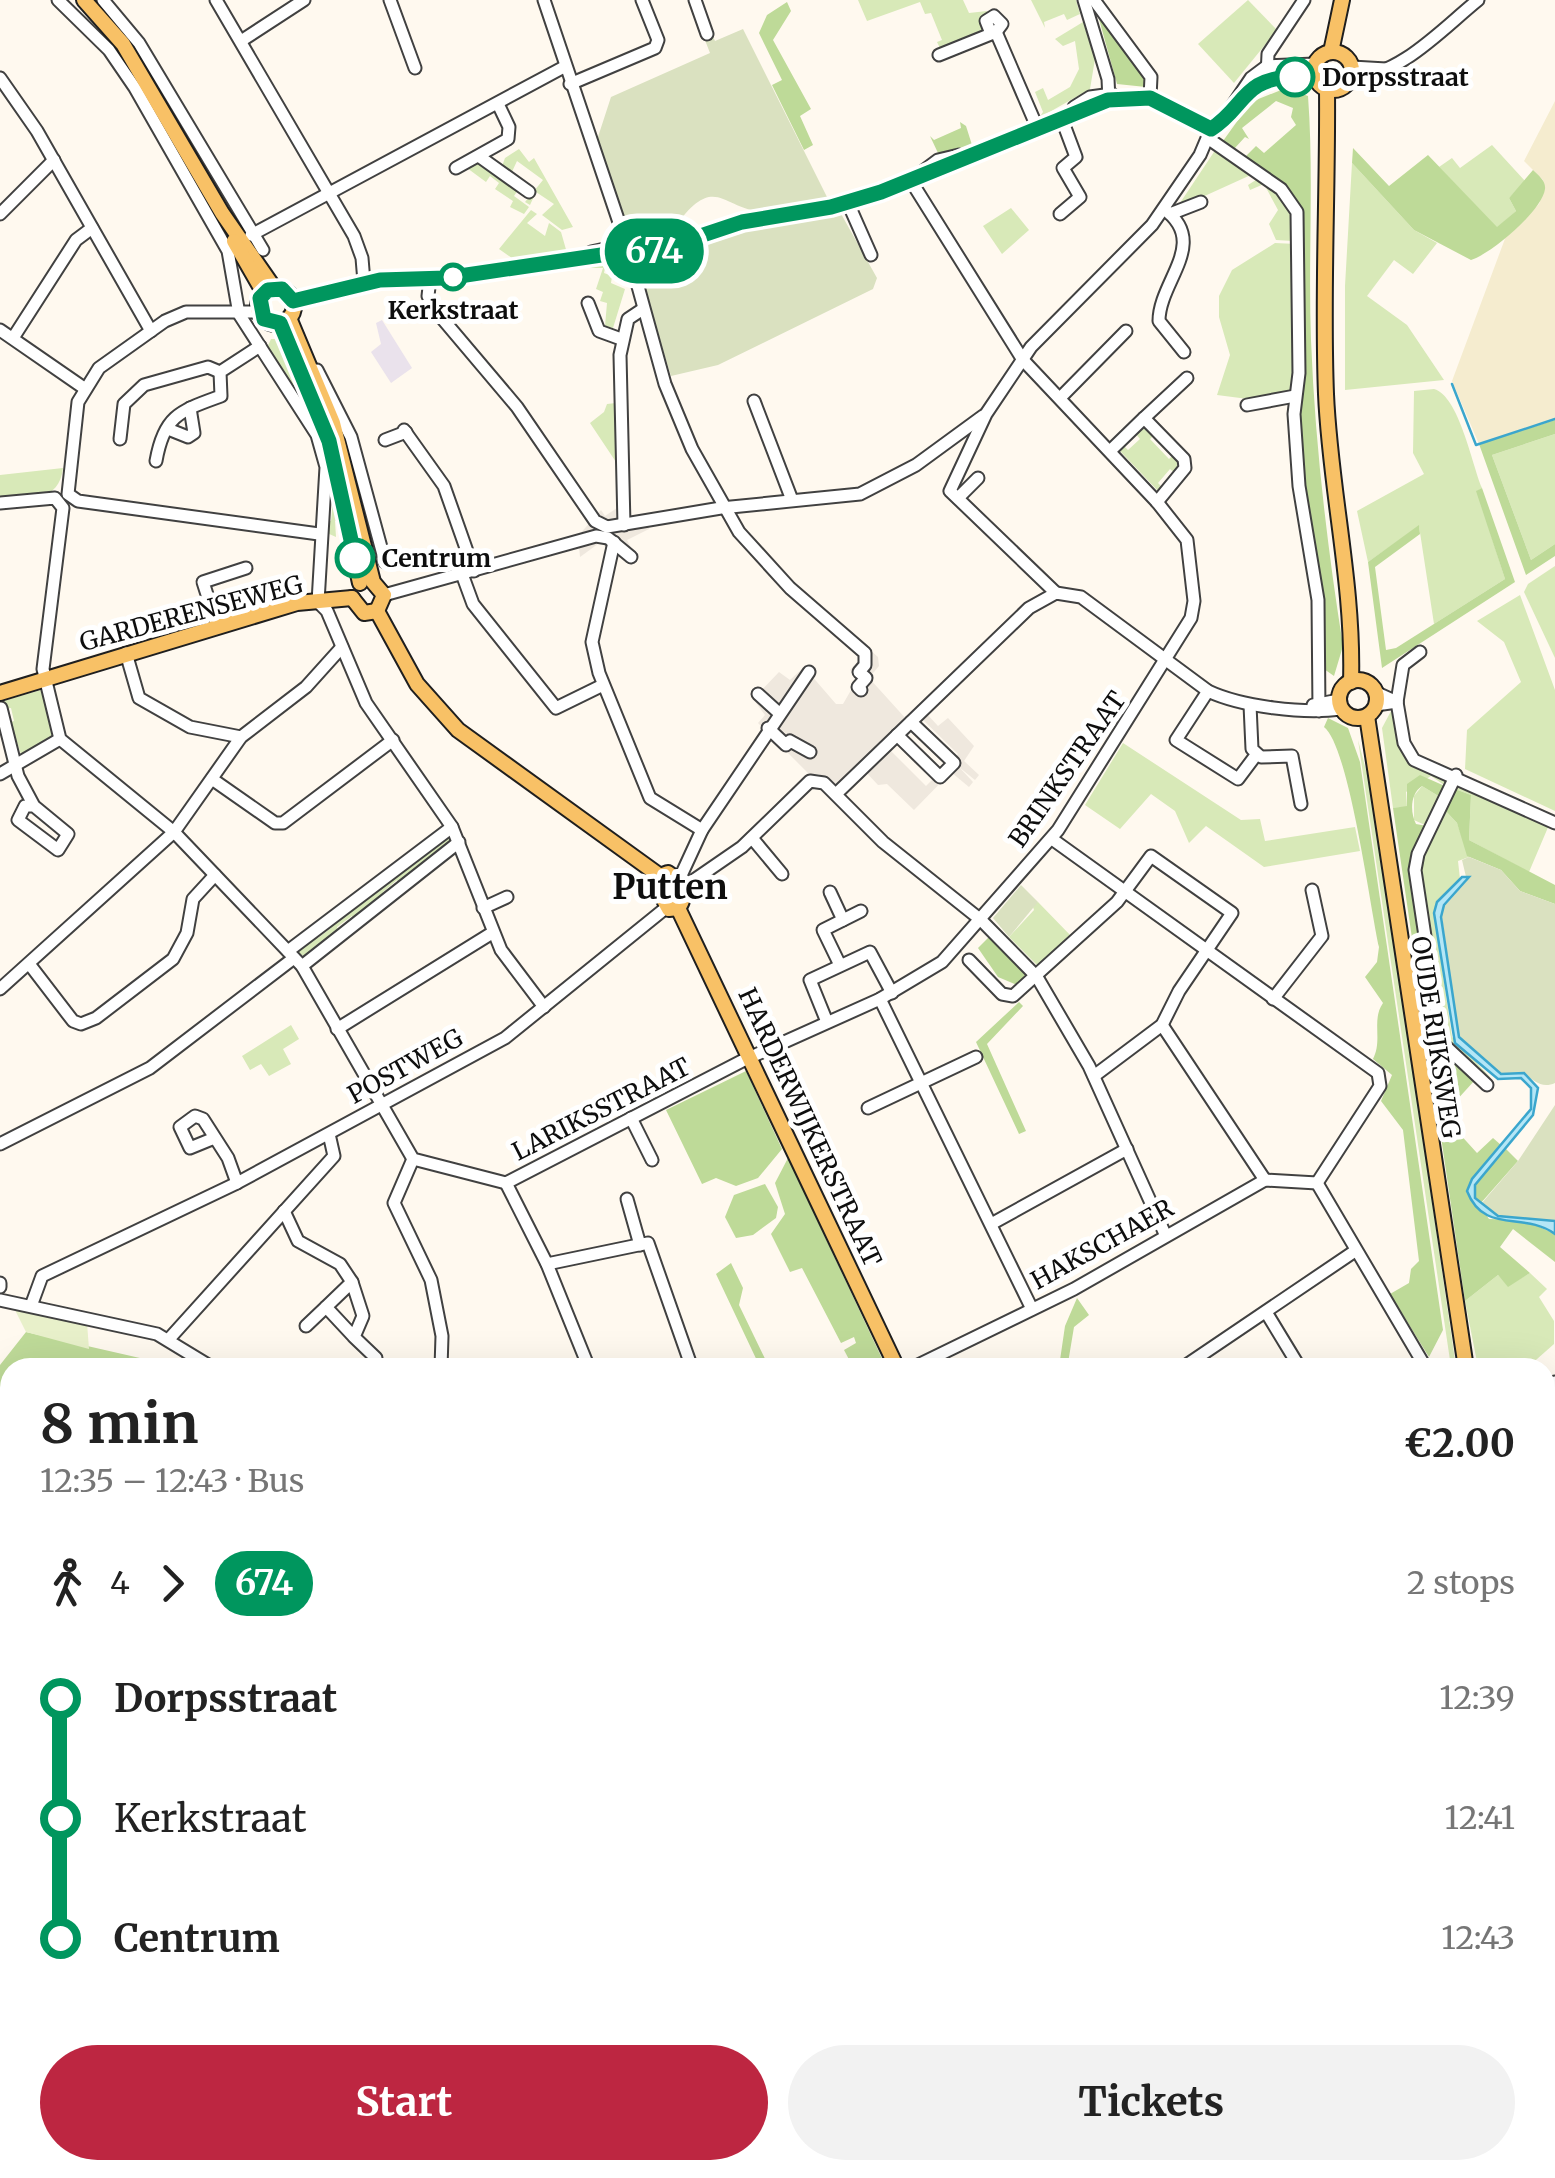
<!DOCTYPE html>
<meta charset="utf-8">
<style>
body{margin:0;font-family:Merriweather,serif;background:#f2f2f2;color:#222;height:100vh;display:flex;flex-direction:column;font-size:38px;white-space:nowrap}
*{box-sizing:border-box;margin:0}
p{font-size:32px;color:#767676}
.icon{flex:none;width:55px;height:55px;fill:none;stroke:currentColor;stroke-width:2;stroke-linecap:round;stroke-linejoin:round}
.map{position:relative;flex:1;overflow:hidden}
.sheet{position:absolute;left:0px;top:1358px;width:1555px;height:822px;display:flex;flex-direction:column;background:#fff;border-radius:30px 30px 0 0;box-shadow:0 10px 40px #0002}
.sheet>*{flex:none}
.badge{padding:0 20px;border-radius:32px;font-size:35px;line-height:65px}
.map>.badge{position:absolute;translate:-50% -50%;box-shadow:0 0 0 5px #fff}
.legs{display:flex;align-items:center;gap:15px;height:110px;padding:0 40px;font-size:32px}
.legs p{margin-inline-start:auto}
.summary{display:flex;align-items:center;justify-content:space-between;height:170px;padding:0 40px}
h1{font-size:55px;font-weight:700;line-height:75px}
.cta{display:flex;gap:20px;margin-top:auto;padding:20px 40px}
.cta a{flex:1;height:115px;border-radius:60px;background:#bd2641;color:#fff;font-size:40px;font-weight:700;line-height:115px;text-align:center}
.cta a+a{background:#f2f2f2;color:#222}
ul{padding:0 40px;list-style:none}
li{display:flex;align-items:center;gap:35px;height:120px;font-size:38px}
li i{display:grid;place-items:center;width:15px;height:100%;margin:0 12px;background:currentColor}
li i::after{content:'';width:25px;height:25px;margin:-12px;border:8px solid;border-radius:50%;background:#fff}
li p{margin-inline-start:auto}
li:first-child i{background:linear-gradient(#0000 50%,currentColor 0)}
li:last-child i{background:linear-gradient(currentColor 50%,#0000 0)}
.map>svg:first-child{display:block}
</style>
<div class="map">
<svg width="1555" height="2178" viewBox="0 0 1555 2178">
<rect width="100%" height="100%" fill="#fff9ef"/>
<polygon fill="#eae2ec" points="382,320 412,368 391,383 371,352 381,344 376,323"/>
<polygon fill="#f5eccf" points="1555,101 1555,420 1479,444 1452,381 1506,236 1539,204 1544,191 1543,180 1524,161"/>
<g fill="#d8e9b8">
<polygon points="858,0 963,0 969,13 987,11 982,30 940,48 937,42 942,40 931,13 925,14 920,2 867,21"/>
<polygon points="1031,0 1076,0 1080,14 1067,20 1064,14 1044,22 1045,28"/>
<polygon points="1248,0 1277,30 1234,83 1198,44"/>
<polygon points="1083,22 1095,59 1090,89 1039,118 1043,112 1035,92 1043,88 1048,100 1070,87 1079,69 1075,41 1063,46 1055,39"/>
<polygon points="1492,145 1525,181 1509,198 1516,211 1497,228 1439,167 1452,158 1460,168"/>
<polygon points="519,149 529,162 534,158 573,227 562,230 542,215 554,204 536,192 530,205 525,202 543,180 517,161 510,176 501,169 505,158"/>
<polygon points="1217,149 1253,174 1176,209 1214,152"/>
<polygon points="480,160 518,190 514,196 529,207 524,214 510,207 513,201 495,189 499,183 490,176 486,182 467,168"/>
<polygon points="1352,163 1414,230 1437,243 1413,274 1394,260 1367,296 1407,325 1444,380 1345,390 1345,286"/>
<polygon points="1259,178 1292,210 1293,241 1276,240 1269,224 1278,210 1264,184 1250,190 1248,185"/>
<polygon points="1011,208 1029,230 1002,254 983,226"/>
<polygon points="531,210 537,214 527,223 545,236 549,223 561,232 567,253 516,261 499,249"/>
<polygon points="1275,243 1296,244 1297,368 1291,392 1248,399 1217,395 1230,355 1219,317 1219,296 1232,270"/>
<polygon points="606,263 604,273 612,276 611,283 625,289 613,328 605,326 607,303 600,301 603,292 596,289 603,268 589,268"/>
<polygon points="271,339 282,339 326,440 343,517 335,521 336,537 327,533 325,521 331,521 334,489 328,487 329,456 322,434 266,350"/>
<path d="M1434 389C1459 396 1472 464 1482 488L1477 491 1505 579 1434 624 1419 526 1368 562 1357 511 1424 474 1413 453 1414 391Z"/>
<polygon points="616,403 622,462 616,462 590,423 604,412 607,404"/>
<polygon points="1145,426 1155,434 1150,439 1169,459 1174,454 1181,462 1176,474 1170,469 1158,483 1163,488 1160,493 1120,451 1122,444 1128,450 1140,439 1135,433"/>
<polygon points="1555,434 1555,544 1531,560 1492,455"/>
<path d="M63 468C59 503 30 496 0 500V475Z"/>
<polygon points="1555,566 1555,658 1524,592 1528,584"/>
<polygon points="1520,595 1555,690 1555,811 1465,769 1467,730 1521,682 1504,642 1477,621"/>
<polygon points="41,690 53,735 21,754 10,722 14,721 11,708 5,709 0,702"/>
<path d="M1391 711C1416 756 1380 750 1445 777L1447 787 1431 776 1406 792 1407 807 1393 808 1382 728Z"/>
<polygon points="1358,740 1373,796 1456,1367 1451,1367"/>
<polygon points="1123,743 1241,820 1260,819 1265,841 1355,827 1360,851 1264,867 1206,826 1189,843 1175,811 1151,794 1120,829 1085,805"/>
<polygon points="1458,782 1549,825 1529,872 1469,840 1471,795 1455,789"/>
<polygon points="1422,786 1440,797 1427,826 1414,820 1414,796"/>
<polygon points="1443,808 1457,823 1469,857 1458,861 1460,879 1437,902 1434,913 1452,1037 1491,1078 1445,1044 1418,871"/>
<polygon points="451,835 452,840 399,886 397,880 383,892 384,899 354,922 352,916 337,927 338,934 306,957 298,953 316,932 318,938 331,928 331,920 368,899 367,892 406,864 407,870 418,862 418,854"/>
<polygon points="1038,902 1072,937 1039,967 1009,937 1034,910 1032,904"/>
<polygon points="291,1025 299,1039 283,1049 291,1064 269,1076 261,1064 250,1070 242,1056"/>
<polygon points="1530,1273 1547,1289 1539,1297 1554,1321 1554,1344 1528,1367 1478,1367 1465,1301 1498,1275 1508,1286"/>
<polygon points="1555,1384 1555,1603 1545,1577 1545,1390"/>
<polygon points="0,1852 10,1858 10,1959 0,1952"/>
</g>
<g fill="#beda98">
<polygon points="787,2 791,11 773,40 811,109 800,116 813,145 804,150 772,85 782,80 759,33 767,15"/>
<polygon points="1099,19 1106,22 1148,76 1146,87 1117,84"/>
<path d="M1286 88 1308 96C1314 175 1308 258 1311 340 1315 443 1327 545 1343 646L1334 676 1324 669 1298 412 1301 214 1292 193 1245 157 1256 146 1264 153 1296 125 1291 117 1293 108 1276 101 1242 128 1249 139 1245 137 1234 149 1223 141 1251 102Z"/>
<polygon points="960,122 966,126 972,145 938,153 930,136 934,140 961,128"/>
<path d="M1353 148 1389 186 1428 155 1497 227 1516 211 1509 198 1533 170C1539 176 1546 181 1545 189 1542 211 1491 254 1471 260L1414 230 1352 163Z"/>
<polygon points="1555,420 1555,434 1492,455 1531,560 1555,544 1555,556 1526,575 1479,444"/>
<polygon points="1482,488 1515,582 1382,668 1368,562 1419,525 1420,534 1375,567 1386,650 1396,648 1505,579 1476,491"/>
<path d="M1328 718 1348 728 1360 762 1443 1330 1429 1357 1390 1294 1409 1283 1411 1269 1419 1261 1403 1130 1381 1101 1392 1075 1373 1059C1383 1040 1371 1020 1383 1003L1365 977 1377 962 1379 947C1370 907 1349 746 1324 727Z"/>
<path d="M1420 775 1447 787 1440 797 1422 786C1410 794 1410 812 1416 824L1427 826 1418 847 1439 1047 1475 1080 1455 1102 1457 1131 1477 1153 1493 1138 1501 1145 1468 1188 1489 1219 1524 1220 1555 1234V1262L1513 1229 1500 1247 1530 1273 1508 1287 1498 1275 1465 1301 1393 808 1407 806V784Z"/>
<polygon points="1455,789 1471,795 1469,840 1555,885 1555,904 1520,891 1501,870 1467,856 1457,823 1443,808"/>
<polygon points="990,936 1026,974 1017,985 998,977 978,948"/>
<polygon points="1019,1002 1023,1006 987,1044 1026,1131 1019,1134 976,1042"/>
<polygon points="746,1071 782,1149 758,1178 736,1186 716,1178 702,1184 666,1110"/>
<polygon points="1506,1149 1518,1161 1480,1204 1475,1198 1475,1185"/>
<polygon points="788,1158 886,1367 853,1367 844,1350 856,1343 854,1337 841,1343 802,1268 790,1272 771,1234 785,1214 775,1183"/>
<polygon points="765,1184 778,1207 776,1218 753,1235 736,1238 725,1217 734,1195"/>
<polygon points="731,1263 743,1288 739,1305 769,1367 760,1367 716,1274"/>
<polygon points="1077,1298 1089,1315 1074,1327 1068,1363 1072,1367 1059,1367 1065,1326"/>
<polygon points="26,1332 153,1361 149,1368 10,1368 10,1541 0,1557 0,1508 10,1496 0,1487 0,1365"/>
<polygon points="10,1547 10,1630 0,1621 0,1569"/>
<polygon points="0,1627 10,1641 10,1821 0,1814"/>
<polygon points="1550,1801 1555,1802 1555,1968 1545,1959 1545,1840"/>
<polygon points="0,1952 10,1959 10,2092 0,2086"/>
<polygon points="0,2093 10,2100 10,2170 77,2170 74,2178 0,2178"/>
<polygon points="126,2170 261,2170 255,2178 137,2178"/>
<polygon points="270,2170 482,2170 489,2178 266,2178"/>
<polygon points="525,2170 736,2170 751,2178 524,2178"/>
<polygon points="884,2170 1135,2170 1134,2178 856,2178"/>
<polygon points="1148,2170 1264,2170 1269,2178 1147,2178"/>
</g>
<g fill="#dae1c0">
<path d="M743 29 829 201C809 204 785 212 765 212 721 210 716 170 674 228L628 229 597 140 611 97 710 53 703 35 711 32 715 41Z"/>
<path d="M840 212 877 278 873 289 718 365 671 376 638 270C657 264 669 255 686 245 727 223 795 219 840 212Z"/>
<path d="M1469 857 1501 870 1520 891 1555 904V1083C1542 1089 1534 1081 1524 1073L1502 1074 1459 1037 1441 910 1467 881 1462 860Z"/>
<polygon points="1021,885 1038,902 1009,937 993,918"/>
<polygon points="1555,1105 1555,1221 1498,1216 1481,1204 1518,1161"/>
</g>
<polygon fill="#e8f0ca" points="13,1306 87,1323 89,1349 26,1332"/>
<g fill="#efe8de" fill-rule="evenodd">
<polygon points="626,502 631,518 647,515 649,529 627,540 634,553 627,562 619,553 607,552 602,541 580,557 578,536 601,510 605,516"/>
<polygon points="843,626 878,657 879,666 869,678 908,721 836,790 819,774 809,774 758,723 765,715 753,699 779,672 790,680 804,667 836,704 843,704 858,678 850,670 860,659 837,634"/>
<path d="M925 712 938 726 948 718 974 746 964 761 979 775 975 780 959 767 973 782 969 787 951 772 914 810 887 784 878 785 865 771ZM921 718 958 754 926 786 890 750Z"/>
</g>
<path fill="#b4e6f6" stroke="#3ba6cd" stroke-width="2.5" d="M1462 877H1469L1444 905 1441 917 1459 1037 1501 1074 1524 1073 1538 1088 1533 1115 1475 1185V1198L1498 1216 1555 1221V1234C1524 1211 1484 1235 1467 1191L1472 1179 1531 1109V1088L1521 1078 1498 1079 1455 1043 1434 913 1437 902Z"/>
<g fill="none" stroke-linecap="round" stroke-linejoin="round">
<polyline stroke="#3ba6cd" stroke-width="2.5" points="1452,384 1476,445 1555,419"/>
<defs>
<g id="minor">
<polyline points="58,0 109,50 135,88 228,251 239,314 317,435 326,467 318,602 327,611 366,703 452,827 501,950 544,1007"/>
<polyline points="103,0 139,43 263,250"/>
<polyline points="216,0 354,236 362,258 364,282"/>
<polyline points="390,0 415,68"/>
<polyline points="544,0 626,243 665,384 692,449 739,532 790,588 865,653 865,665 859,672 866,678 858,687 861,690"/>
<polyline points="695,0 707,34"/>
<polyline points="1084,0 1108,79 1109,100"/>
<polyline points="1094,0 1151,77 1150,97"/>
<polyline points="990,31 986,21 994,16 1002,24 996,32"/>
<polyline points="241,41 304,0"/>
<polyline points="939,55 996,32 1037,127"/>
<polyline points="1352,67 1386,69"/>
<polyline points="1267,76 1268,54 1304,0"/>
<polyline points="1264,77 1278,73 1314,74"/>
<polyline points="0,78 37,131 151,331"/>
<path d="M1351 78C1400 76 1441 30 1478 0"/>
<polyline points="570,84 655,48 658,40 642,0"/>
<polyline points="1074,107 1090,97 1112,94"/>
<polyline points="1209,139 1281,189 1297,212 1299,373 1294,414 1299,486 1318,600 1319,711"/>
<polyline points="480,157 529,192"/>
<polyline points="456,168 508,139 509,127 499,106"/>
<polyline points="922,172 938,160 959,155"/>
<polyline points="848,203 871,255"/>
<path d="M1164 209C1210 243 1159 281 1159 321L1184 352"/>
<polyline points="0,214 54,160"/>
<polyline points="1060,214 1080,197 1063,168 1076,157 1061,117"/>
<polyline points="1170,214 1201,202"/>
<polyline points="251,235 564,67"/>
<polyline points="591,252 659,237 680,240"/>
<polyline points="430,278 428,296 435,310 517,407 595,521 607,527 721,508 860,494 916,465 983,416"/>
<polyline points="293,301 380,280 446,278 608,254 647,254 742,222 831,207 881,193 1109,100 1150,97 1211,129"/>
<polyline points="588,303 599,331 621,339"/>
<polyline points="259,312 186,312 165,321 99,368 78,402 68,494 78,501 319,534"/>
<polyline points="0,330 84,388"/>
<polyline points="13,338 76,240 92,228"/>
<polyline points="317,370 351,437 385,562"/>
<polyline points="1060,398 1126,331"/>
<polyline points="754,401 792,500"/>
<polyline points="1247,405 1295,396"/>
<polyline points="1144,418 1187,378"/>
<polyline points="168,429 188,437 194,433 190,408"/>
<polyline points="404,430 444,486 474,571"/>
<polyline points="120,439 124,404 144,385 208,367 220,372"/>
<polyline points="385,440 406,432"/>
<polyline points="1110,451 1144,418 1184,459 1185,468 1157,502"/>
<path d="M156 461C164 415 180 411 221 396L220 372 260 346"/>
<polyline points="958,498 978,478"/>
<polyline points="0,503 55,498 63,508 43,669 60,739 174,832 302,966 413,1159 506,1183 742,1061 880,999 942,962 1058,830 1191,618 1194,601 1187,540 1157,502 1023,360 911,181"/>
<polyline points="624,525 620,355 628,319 643,309"/>
<polyline points="614,542 592,642 599,673 650,798 702,830"/>
<polyline points="462,574 473,604 556,708 603,685"/>
<polyline points="1056,593 950,491 986,414 1031,347 1152,225 1200,155 1211,129 1224,118 1251,78 1267,66 1315,64"/>
<polyline points="384,595 596,536 608,538 631,557"/>
<polyline points="217,626 203,582 246,568"/>
<polyline points="126,653 139,698 190,727 241,737"/>
<polyline points="1208,691 1176,740 1238,779 1256,755"/>
<polyline points="1375,692 1397,702 1404,743 1414,760 1555,823"/>
<polyline points="758,694 779,713"/>
<polyline points="1397,702 1403,665 1420,652"/>
<polyline points="1250,705 1252,749 1261,757 1292,756 1301,804"/>
<polyline points="1313,705 1339,700"/>
<polyline points="1376,705 1397,702"/>
<polyline points="1,708 18,776 34,806 68,834 58,850 18,820 25,806 34,806"/>
<polyline points="768,728 786,745 790,741 810,752"/>
<polyline points="897,735 940,777 954,763 911,722"/>
<polyline points="0,774 60,739"/>
<polyline points="1456,775 1418,854 1415,870 1441,1042 1487,1085"/>
<polyline points="212,779 275,823 283,823 393,740"/>
<path d="M836 794 1029 608 1056 593 1081 597 1208 691C1242 707 1304 714 1341 709"/>
<polyline points="752,838 782,874"/>
<polyline points="1052,839 1378,1073 1380,1086 1317,1183"/>
<polyline points="678,882 702,830 809,672"/>
<polyline points="681,889 742,847 810,781 824,783 883,842 981,920 1037,977 1089,1066 1165,1234"/>
<polyline points="830,892 843,920"/>
<polyline points="483,908 507,897"/>
<polyline points="288,951 452,827"/>
<polyline points="969,960 1002,994 1013,996 1117,902 1151,856 1232,913 1179,991 1162,1025 1094,1076"/>
<polyline points="839,963 823,930 861,911"/>
<polyline points="30,965 73,1021 81,1024 96,1018 173,959 187,933 193,899 215,875"/>
<polyline points="302,966 459,842"/>
<polyline points="0,989 174,832 241,737 306,687 342,647"/>
<polyline points="880,999 1032,1309"/>
<polyline points="1273,999 1322,936 1312,890"/>
<polyline points="827,1022 810,980 870,952 892,993"/>
<polyline points="1162,1025 1265,1180"/>
<polyline points="337,1029 492,933"/>
<polyline points="868,1108 976,1057"/>
<polyline points="631,1118 652,1160"/>
<polyline points="212,1139 190,1148 180,1127 195,1116 203,1119 228,1158 237,1183"/>
<polyline points="0,1144 150,1068 294,958"/>
<polyline points="413,1159 394,1203 431,1280 442,1336 441,1368"/>
<polyline points="506,1183 547,1264 589,1368"/>
<polyline points="1317,1183 1426,1368"/>
<polyline points="627,1199 640,1245"/>
<polyline points="284,1211 298,1241 340,1264 352,1282"/>
<polyline points="993,1223 1127,1149"/>
<polyline points="547,1264 648,1243 692,1368"/>
<polyline points="0,1283 0,1287"/>
<polyline points="0,1300 157,1334 213,1368"/>
<polyline points="31,1306 42,1276 237,1183 505,1038 667,907"/>
<polyline points="1266,1312 1300,1368"/>
<polyline points="306,1326 326,1307"/>
<polyline points="354,1337 326,1307 352,1282 363,1316 354,1337 376,1358"/>
<polyline points="169,1339 334,1156 329,1134"/>
<polyline points="912,1368 1074,1289 1265,1180 1317,1183"/>
<polyline points="1182,1368 1355,1251"/>
<polyline points="1545,1389 1555,1382"/>
<polyline points="1545,1707 1555,1731"/>
<polyline points="1545,1817 1555,1747"/>
<polyline points="840,2178 868,2170"/>
<polyline points="1141,2178 1142,2170"/>
</g>
<g id="major">
<polyline points="84,0 123,44 222,213 274,288"/>
<polyline points="1331,52 1342,0"/>
<circle cx="1333" cy="71" r="19"/>
<path d="M1327 89C1328 190 1322 292 1326 394 1330 490 1354 584 1351 682"/>
<polyline points="234,241 264,293"/>
<circle cx="276" cy="306" r="18"/>
<polyline points="289,318 333,423 373,582 384,595 377,611"/>
<polyline points="280,323 329,441 360,583"/>
<polyline points="352,598 364,613 377,611"/>
<polyline points="377,611 417,684 458,730 660,876"/>
<circle cx="1358" cy="699" r="19"/>
<polyline points="0,693 297,603 352,598"/>
<polyline points="1367,716 1466,1368"/>
<path d="M660 876 668 873C680 880 688 896 678 908"/>
<polyline points="660,876 659,891 669,909 678,908"/>
<polyline points="678,908 897,1368"/>
<polyline points="1278,2170 1283,2178"/>
<polyline points="1444,2178 1444,2170"/>
</g>
</defs>
<use href="#minor" stroke="#414141" stroke-width="15"/>
<use href="#major" stroke="#1f1f1f" stroke-width="18"/>
<use href="#minor" stroke="#fff" stroke-width="11"/>
<use href="#major" stroke="#f8c166" stroke-width="14"/>
</g>
<g fill="none" stroke-linecap="round" stroke-linejoin="round">
<defs>
<path id="line-1" d="M355 558 329 441 280 323 264 319 260 298 268 290 282 289 293 301 380 280 446 278 608 254H646L742 222 831 207 881 192 1108 100 1150 98 1211 129C1245 108 1242 77 1295 77"/>
</defs>
<use href="#line-1" stroke="#fff" stroke-width="22"/>
<use href="#line-1" stroke="#00965e" stroke-width="15"/>
</g>
<g fill="#fff" stroke="#00965e" stroke-width="5">
<circle cx="1295" cy="77" r="18"/>
<circle cx="453" cy="277" r="12"/>
<circle cx="355" cy="558" r="18"/>
</g>
<g text-anchor="middle" stroke-width="10" stroke-linejoin="round" paint-order="stroke">
<g font-size="25" font-weight="bold" fill="#0e0e0e" stroke="#fff" text-anchor="start">
<text x="1322" y="86">Dorpsstraat</text>
<text x="453" y="319" text-anchor="middle">Kerkstraat</text>
<text x="382" y="567">Centrum</text>
</g>
<g font-size="25" fill="#0e0e0e" stroke="#fff">
<text transform="translate(191 613) rotate(-15)" y="9">GARDERENSEWEG</text>
<text transform="translate(1067 769) rotate(-55)" y="9">BRINKSTRAAT</text>
<text transform="translate(1436 1037) rotate(81)" y="9">OUDE RIJKSWEG</text>
<text transform="translate(405 1066) rotate(-29)" y="9">POSTWEG</text>
<text transform="translate(601 1109) rotate(-27)" y="9">LARIKSSTRAAT</text>
<text transform="translate(810 1127) rotate(65)" y="9">HARDERWIJKERSTRAAT</text>
<text transform="translate(1102 1244) rotate(-29)" y="9">HAKSCHAER</text>
</g>
<g font-size="35" font-weight="bold" fill="#0e0e0e" stroke="#fff">
<text x="670" y="899">Putten</text>
</g>
</g>
</svg>
<b class="badge" style="left:654px;top:251px;background:#00965e;color:#fff">674</b>
<section class="sheet">
<div class="summary"><div><h1>8 min</h1><p>12:35 – 12:43 · Bus</p></div><b>€2.00</b></div>
<div class="legs"><svg class="icon" aria-label="walk" viewBox="0 0 24 24"><circle cx="13" cy="4" r="2"/><path d="M13 8l-2 6 4 7M11 14l-3 7M7 12l3-4h3l4 4"/></svg>4<svg class="icon" aria-label="forward" viewBox="0 0 24 24"><path d="M9 5l7 7-7 7"/></svg><b class="badge" style="background:#00965e;color:#fff">674</b><p>2 stops</p></div>
<ul>
<li><i style="color:#00965e"></i><b>Dorpsstraat</b><p>12:39</p></li>
<li><i style="color:#00965e"></i><span>Kerkstraat</span><p>12:41</p></li>
<li><i style="color:#00965e"></i><b>Centrum</b><p>12:43</p></li>
</ul>
<div class="cta"><a>Start</a><a>Tickets</a></div>
</section>
</div>
